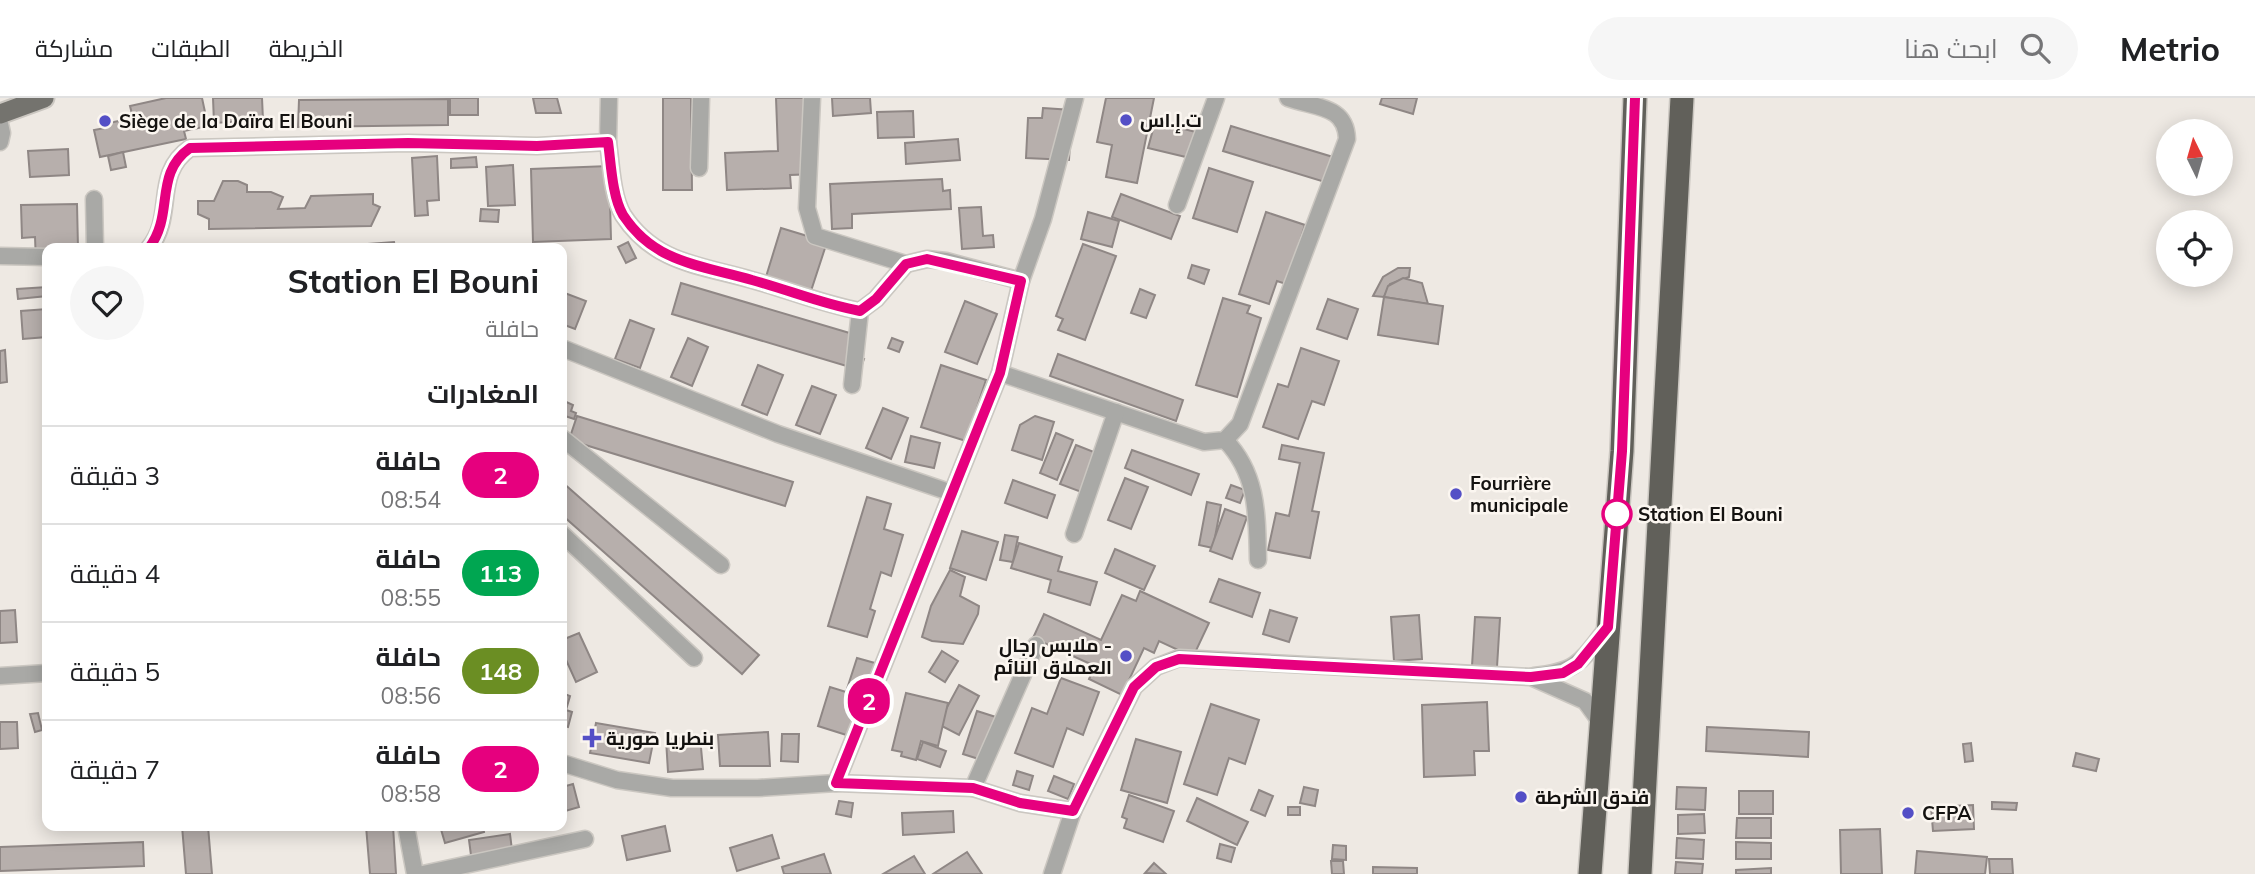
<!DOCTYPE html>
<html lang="ar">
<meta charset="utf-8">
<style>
body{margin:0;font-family:Mulish,Cairo,sans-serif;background:#f6f6f6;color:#202124;direction:rtl;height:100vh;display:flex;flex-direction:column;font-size:26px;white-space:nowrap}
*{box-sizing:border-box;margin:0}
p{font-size:23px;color:#757577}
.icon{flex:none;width:38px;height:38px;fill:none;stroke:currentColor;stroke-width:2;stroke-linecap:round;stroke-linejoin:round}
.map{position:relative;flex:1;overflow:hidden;direction:ltr}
.panel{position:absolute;left:42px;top:145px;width:525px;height:588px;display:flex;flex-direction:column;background:#fff;border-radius:14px;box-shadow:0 4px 18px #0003;direction:rtl}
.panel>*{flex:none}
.badge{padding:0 14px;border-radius:23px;font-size:24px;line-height:46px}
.needle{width:46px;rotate:355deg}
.controls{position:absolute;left:2156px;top:21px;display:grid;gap:14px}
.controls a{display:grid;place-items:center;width:77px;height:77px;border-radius:50%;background:#fff;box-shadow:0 4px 18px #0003;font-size:35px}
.map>.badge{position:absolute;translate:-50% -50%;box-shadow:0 0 0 4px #fff}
h2{padding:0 28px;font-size:26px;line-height:63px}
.round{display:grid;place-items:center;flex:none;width:74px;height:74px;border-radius:37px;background:#f6f6f6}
.summary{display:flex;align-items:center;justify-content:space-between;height:119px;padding:0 28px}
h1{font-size:33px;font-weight:700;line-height:52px}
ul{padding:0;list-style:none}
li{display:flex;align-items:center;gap:21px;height:98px;padding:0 28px;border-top:2px solid #e0e0e0}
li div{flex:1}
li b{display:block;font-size:26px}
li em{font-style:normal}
li .badge{min-width:77px;font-weight:700;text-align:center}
header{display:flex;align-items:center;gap:42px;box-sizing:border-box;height:98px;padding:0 35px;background:#fff;border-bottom:2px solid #e0e0e0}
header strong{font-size:33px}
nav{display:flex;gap:38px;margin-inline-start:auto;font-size:24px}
.search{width:490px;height:63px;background:#f6f6f6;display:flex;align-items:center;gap:18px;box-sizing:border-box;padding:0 24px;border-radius:38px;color:#757577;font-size:26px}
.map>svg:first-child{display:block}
</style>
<header>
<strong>Metrio</strong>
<div class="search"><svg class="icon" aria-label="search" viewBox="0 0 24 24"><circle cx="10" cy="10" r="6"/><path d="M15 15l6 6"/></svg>ابحث هنا</div>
<nav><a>الخريطة</a><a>الطبقات</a><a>مشاركة</a></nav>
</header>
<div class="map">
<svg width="2255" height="776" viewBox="0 0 2255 776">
<rect width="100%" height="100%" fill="#eee9e3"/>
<g fill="#b7afac" stroke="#8f8785" stroke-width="2">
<polygon points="166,0 202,0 208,28 184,33 186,41 100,59 94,32 105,30 104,26 133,20 130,8"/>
<polygon points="213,0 262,0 263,22 214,25"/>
<polygon points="478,0 478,17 450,17 450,0"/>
<polygon points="533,0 557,0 561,15 536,15"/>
<polygon points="663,0 691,0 692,92 663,92"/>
<polygon points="776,0 814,0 817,76 790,77 791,90 727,92 725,55 778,53"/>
<polygon points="832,0 870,0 871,15 833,18"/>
<polygon points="1106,0 1154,0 1137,85 1106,79 1112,47 1097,44"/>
<polygon points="1382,0 1417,0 1413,16 1380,6"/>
<polygon points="448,1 448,27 298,29 299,2"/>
<polygon points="1043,10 1072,12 1069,62 1026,60 1028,20 1042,20"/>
<polygon points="913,13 914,39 878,40 877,14"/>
<polygon points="1155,24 1196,34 1190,60 1148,50"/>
<polygon points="1231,28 1333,59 1325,84 1223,53"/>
<polygon points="958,41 960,62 906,66 905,45"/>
<polygon points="68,51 69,77 30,79 28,53"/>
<polygon points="123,54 126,69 111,72 108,58"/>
<polygon points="437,58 439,102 427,103 428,117 415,118 412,60"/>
<polygon points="476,59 477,69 451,70 451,61"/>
<polygon points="513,67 515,107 488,108 486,69"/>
<polygon points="609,68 611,141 533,144 531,71"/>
<polygon points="1209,70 1253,84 1237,134 1193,120"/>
<polygon points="942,81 943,93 950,92 951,111 852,116 852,130 832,131 830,86"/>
<polygon points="223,83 238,83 247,87 247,94 271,94 283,99 278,111 305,110 311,98 373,96 373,106 380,109 371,128 209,131 209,121 198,116 198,103 214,103"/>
<polygon points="1121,96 1180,118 1171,141 1112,119"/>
<polygon points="77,106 78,150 47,150 47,165 36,165 35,139 22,140 21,107"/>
<polygon points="981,109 983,138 993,137 994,149 962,151 959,110"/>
<polygon points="481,111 499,112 498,124 480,123"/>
<polygon points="1088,114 1119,123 1112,149 1081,141"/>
<polygon points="1266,114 1305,127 1286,186 1277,183 1269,206 1239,196"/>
<polygon points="781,130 827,144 810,196 765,182"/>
<polygon points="394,144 395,150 313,150"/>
<polygon points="628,144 636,160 626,165 618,149"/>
<polygon points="1083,146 1116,158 1085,242 1058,232 1063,221 1056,218"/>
<polygon points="1192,167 1209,172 1204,186 1188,180"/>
<polygon points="1398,170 1410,170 1409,179 1390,186 1384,199 1373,198 1383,179"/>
<polygon points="1403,180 1422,185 1428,206 1384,199 1388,188"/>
<polygon points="681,185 863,239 857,259 864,261 860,272 672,216"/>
<polygon points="47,189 47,198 18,201 17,191"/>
<polygon points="1140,191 1155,197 1146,220 1131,215"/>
<polygon points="562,194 586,203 575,231 562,226"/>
<polygon points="1384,199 1443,208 1438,246 1378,237"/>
<polygon points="1223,200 1250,208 1247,215 1261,220 1237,299 1196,287"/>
<polygon points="1328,201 1358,211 1347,241 1317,231"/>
<polygon points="965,203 997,216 977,266 945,254"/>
<polygon points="47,211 47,239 23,241 21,213"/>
<polygon points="630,222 654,231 640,270 615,261"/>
<polygon points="688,240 708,249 692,288 671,279"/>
<polygon points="892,240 903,244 899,254 888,250"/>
<polygon points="1301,250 1339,263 1324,307 1312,303 1298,341 1263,329 1278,286 1288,289"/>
<polygon points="5,252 7,284 0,285 0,253"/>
<polygon points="1058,256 1183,302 1176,323 1050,278"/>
<polygon points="758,267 783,277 767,317 742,307"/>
<polygon points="941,267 986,282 966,343 921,329"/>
<polygon points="812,288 836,297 820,336 796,327"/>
<polygon points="562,302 573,307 571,313 576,315 574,321 562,317"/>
<polygon points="883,310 908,320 891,361 866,350"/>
<polygon points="577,318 793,384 785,408 569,342"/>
<polygon points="1035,318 1054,324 1042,362 1012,352 1020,327"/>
<polygon points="1056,335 1073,342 1057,382 1040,375"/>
<polygon points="911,338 940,345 934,370 905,364"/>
<polygon points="1076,347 1099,356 1084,395 1060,386"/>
<polygon points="1282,347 1324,355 1312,413 1319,414 1310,460 1268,452 1276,415 1289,418 1300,365 1279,361"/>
<polygon points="1132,352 1199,376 1191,397 1125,370"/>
<polygon points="1125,380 1148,389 1131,431 1108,422"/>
<polygon points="1013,382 1055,397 1047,420 1005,405"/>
<polygon points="562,384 759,557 742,576 562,417"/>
<polygon points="1231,387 1245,392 1240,405 1226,400"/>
<polygon points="867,399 891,406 884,431 903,437 891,478 881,474 870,511 875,513 867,539 828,528"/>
<polygon points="1207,404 1221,407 1213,450 1199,447"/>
<polygon points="1225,411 1247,419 1232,461 1210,453"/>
<polygon points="962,433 998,444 986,482 950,470"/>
<polygon points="1005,437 1018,439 1013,464 1000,462"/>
<polygon points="1019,445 1062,459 1058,473 1097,484 1090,507 1048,494 1051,482 1011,470"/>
<polygon points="1115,451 1155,468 1144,492 1105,475"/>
<polygon points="950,472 965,479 960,498 979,508 978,516 963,546 932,543 922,539 931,508"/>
<polygon points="1219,481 1260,495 1252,519 1210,504"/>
<polygon points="1140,493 1209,525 1193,559 1159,543 1154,555 1144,550 1122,597 1089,581 1095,568 1033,540 1044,516 1101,542 1122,497 1136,503"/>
<polygon points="15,512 17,544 0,545 0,513"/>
<polygon points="1270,512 1297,520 1289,544 1263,536"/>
<polygon points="1419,517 1422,561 1394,563 1391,519"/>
<polygon points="1475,519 1500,520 1497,569 1472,568"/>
<polygon points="579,535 597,574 576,584 562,553 562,542"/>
<polygon points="942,553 958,563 945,584 929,574"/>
<polygon points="857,560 882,567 859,641 818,628 830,589 846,594"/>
<polygon points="1061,580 1099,594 1083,637 1067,630 1053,669 1015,655 1032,610 1047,616"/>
<polygon points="959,587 979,598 959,637 938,626"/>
<polygon points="562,595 570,598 566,612 572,614 568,629 562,627"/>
<polygon points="906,595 948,605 938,648 921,643 916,662 901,658 902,654 892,652"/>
<polygon points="1487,604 1489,653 1474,653 1475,677 1424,679 1422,607"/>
<polygon points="1211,606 1259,622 1245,666 1229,660 1217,697 1184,686"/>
<polygon points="977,613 1002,621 988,664 963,656"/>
<polygon points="38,615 42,632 35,634 30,616"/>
<polygon points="0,624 17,624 18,650 0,651"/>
<polygon points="596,625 655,635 649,665 590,655"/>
<polygon points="1707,629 1809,634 1808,659 1706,653"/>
<polygon points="768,634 770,668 720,668 718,637"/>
<polygon points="782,636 799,636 798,664 781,663"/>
<polygon points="700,639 703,671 668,674 666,641"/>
<polygon points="1136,641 1181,654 1167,705 1121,692"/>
<polygon points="923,644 946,653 940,669 917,661"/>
<polygon points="1971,645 1973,663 1965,664 1963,646"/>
<polygon points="2076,655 2099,661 2096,673 2073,668"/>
<polygon points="1017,673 1033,678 1029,692 1013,687"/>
<polygon points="1054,678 1074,686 1068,701 1048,693"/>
<polygon points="573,686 579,709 562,714 562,689"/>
<polygon points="1304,689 1318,692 1315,708 1300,705"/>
<polygon points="1677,689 1706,690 1705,712 1676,711"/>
<polygon points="1259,692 1273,698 1265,718 1251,712"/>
<rect x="1739" y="693" width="34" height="23"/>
<polygon points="1129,697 1174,713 1163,744 1124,730 1127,721 1122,719"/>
<polygon points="1197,700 1248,724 1237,747 1187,723"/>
<polygon points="839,703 853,705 851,719 836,716"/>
<polygon points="1992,704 2017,705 2016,712 1992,711"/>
<polygon points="1973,707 1974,731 1933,733 1931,709"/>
<rect x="1288" y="709" width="12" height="8"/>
<polygon points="953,713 954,734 903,737 902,715"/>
<polygon points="1704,716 1705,735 1678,736 1678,717"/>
<polygon points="1737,720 1771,720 1771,740 1736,740"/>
<polygon points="182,728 208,728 212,776 186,776"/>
<polygon points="366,728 393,728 396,776 370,776"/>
<polygon points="440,728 483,728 484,734 445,745"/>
<polygon points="665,728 670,753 627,762 622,738"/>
<polygon points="1880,731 1882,776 1841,776 1840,732"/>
<polygon points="510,736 513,760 472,765 469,742"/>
<polygon points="772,737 779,760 737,773 730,750"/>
<polygon points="1677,740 1704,742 1703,761 1676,760"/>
<polygon points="143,744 144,768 0,773 0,749"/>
<polygon points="1736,744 1771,745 1771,761 1736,761"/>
<polygon points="1220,746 1235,750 1231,764 1217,760"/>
<polygon points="1333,747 1346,748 1346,762 1332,761"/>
<polygon points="1917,753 1987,759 1985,776 1915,776"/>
<polygon points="967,754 982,776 933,776"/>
<polygon points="824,756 831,776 784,776 782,769"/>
<polygon points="914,758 925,776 883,776"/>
<polygon points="1989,761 2012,761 2013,776 1990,776"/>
<polygon points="1331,763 1343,763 1344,776 1332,776"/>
<polygon points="1676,764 1703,766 1702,776 1675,776"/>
<polygon points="1154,765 1166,776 1145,775"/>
<polygon points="1373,769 1417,770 1417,776 1373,776"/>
<polygon points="1771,770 1771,776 1736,776 1736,772"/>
</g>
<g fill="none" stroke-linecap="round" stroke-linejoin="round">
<defs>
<g id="minor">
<polyline points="812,0 807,110 815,138 906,166 927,161 946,163 1021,183"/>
<polyline points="0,26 2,35 0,44"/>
<path d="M608 44C611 65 612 99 623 117 655 166 701 167 752 182 789 192 822 206 860 213L876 201 906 166"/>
<polyline points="699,70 701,0"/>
<polyline points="94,101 95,150"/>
<polyline points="1177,107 1216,0"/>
<path d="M149 150C176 117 152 77 190 50L408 45 537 48 608 44 609 0"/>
<polyline points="0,158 47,159"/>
<polyline points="562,250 778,336 952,395"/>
<path d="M1000 275 1204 344 1225 342 1240 326 1347 41C1346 7 1315 10 1288 0"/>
<polyline points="852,287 860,213"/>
<polyline points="562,340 721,467"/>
<path d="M1225 342C1258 376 1257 417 1258 462"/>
<polyline points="562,436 694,560"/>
<polyline points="1074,436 1116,314"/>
<polyline points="0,578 47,575"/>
<path d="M1534 578C1579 573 1581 563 1608 529"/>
<polyline points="562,665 617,682 672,690 758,690 836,685 973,690 1020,705 1073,713 1134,589 1156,569 1179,560 1531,579 1585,603 1601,625"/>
<polyline points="836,685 1000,275 1021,183 1043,121 1075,0"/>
<polyline points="973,690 1036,547"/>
<polyline points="406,728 415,776"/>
<polyline points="423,776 585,741"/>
<polyline points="1052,776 1073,713"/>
</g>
<polyline id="major" points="0,16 44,0"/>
<g id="highway">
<polyline points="1590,776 1622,353 1635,0"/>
<polyline points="1640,776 1682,0"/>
</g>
</defs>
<use href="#minor" stroke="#cbc7c1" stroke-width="19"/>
<use href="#major" stroke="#cbc7c1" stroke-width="23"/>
<use href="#highway" stroke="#cbc7c1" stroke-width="26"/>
<use href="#minor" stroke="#a9a9a6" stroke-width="16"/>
<use href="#major" stroke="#74736e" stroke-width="19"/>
<use href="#highway" stroke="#61605a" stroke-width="23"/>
</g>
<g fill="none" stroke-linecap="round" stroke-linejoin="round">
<defs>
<path id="line" d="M149 150C175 116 153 76 190 50L408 45 537 48 608 44C611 65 612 98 623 117 655 166 702 167 752 182 789 192 822 206 860 213L876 201 906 166 927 161 1021 183 1000 275 836 685 973 690 1020 705 1073 713 1134 589 1156 569 1179 561 1531 579 1563 575 1578 566 1608 529 1622 353 1635 0"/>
</defs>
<use href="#line" stroke="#fff" stroke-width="16"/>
<use href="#line" stroke="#e6007e" stroke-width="10"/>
</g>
<g fill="#544fc6" stroke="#fbf6f0" stroke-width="2.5">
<circle cx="1126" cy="22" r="7"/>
<circle cx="105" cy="23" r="7"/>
<circle cx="1456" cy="396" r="7"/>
<circle cx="1126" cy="558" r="7"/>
<path d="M588.5 629.5h7v7h7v7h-7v7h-7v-7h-7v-7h7z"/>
<circle cx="1521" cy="699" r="7"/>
<circle cx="1908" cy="715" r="7"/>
</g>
<circle fill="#fff" stroke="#e6007e" stroke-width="3.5" cx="1617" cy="416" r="14"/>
<g text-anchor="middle" stroke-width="5" stroke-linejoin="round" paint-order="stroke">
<g font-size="19" font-weight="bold" fill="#141210" stroke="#fbf6f0" text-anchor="start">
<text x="1140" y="29">ت.إ.اس</text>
<text x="119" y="30">Siège de la Daïra El Bouni</text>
<text x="1470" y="392">Fourrière<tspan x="1470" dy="22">municipale</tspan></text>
<text x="1112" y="554" text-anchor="end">ملابس رجال -<tspan x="1112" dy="22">العملاق النائم</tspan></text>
<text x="606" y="647">بنطريا صورية</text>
<text x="1535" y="706">فندق الشرطة</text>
<text x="1922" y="722">CFPA</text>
</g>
<g font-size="19" font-weight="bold" fill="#141210" stroke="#fbf6f0" text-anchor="start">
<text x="1638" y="423">Station El Bouni</text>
</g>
</g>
</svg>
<div class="controls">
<a><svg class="needle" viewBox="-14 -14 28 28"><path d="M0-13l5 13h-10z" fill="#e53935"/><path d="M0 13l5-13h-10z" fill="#757577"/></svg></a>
<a><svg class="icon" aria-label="locate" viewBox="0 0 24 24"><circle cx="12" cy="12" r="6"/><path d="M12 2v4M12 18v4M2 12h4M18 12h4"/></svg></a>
</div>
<b class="badge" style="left:869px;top:603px;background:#e6007e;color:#fff">2</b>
<section class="panel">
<div class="summary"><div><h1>Station El Bouni</h1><p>حافلة</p></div><a class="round"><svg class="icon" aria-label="heart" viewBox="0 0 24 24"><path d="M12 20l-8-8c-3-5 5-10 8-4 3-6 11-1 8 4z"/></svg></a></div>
<h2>المغادرات</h2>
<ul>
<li><span class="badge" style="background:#e6007e;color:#fff">2</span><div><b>حافلة</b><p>08:54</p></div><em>3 دقيقة</em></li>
<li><span class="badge" style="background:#00a651;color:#fff">113</span><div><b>حافلة</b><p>08:55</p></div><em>4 دقيقة</em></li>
<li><span class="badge" style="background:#6b8e23;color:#fff">148</span><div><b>حافلة</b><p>08:56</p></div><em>5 دقيقة</em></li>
<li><span class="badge" style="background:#e6007e;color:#fff">2</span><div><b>حافلة</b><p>08:58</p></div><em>7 دقيقة</em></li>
</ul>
</section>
</div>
